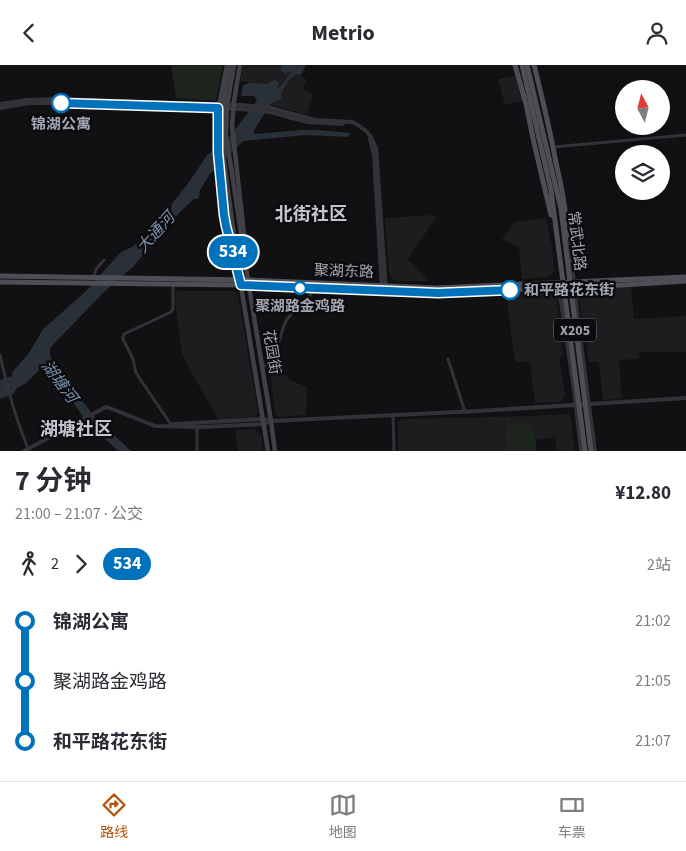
<!DOCTYPE html>
<html lang="zh">
<meta charset="utf-8">
<style>
body{margin:0;font-family:"Source Sans 3","Noto Sans SC",sans-serif;background:#f7f7f7;color:#2b2b33;height:100vh;display:flex;flex-direction:column;font-size:19px;white-space:nowrap}
*{box-sizing:border-box;margin:0}
p{font-size:16px;color:#7c7c81}
.icon{flex:none;width:28px;height:28px;fill:none;stroke:currentColor;stroke-width:2;stroke-linecap:round;stroke-linejoin:round}
.map{position:relative;height:386px;overflow:hidden}
.drawer{display:flex;flex-direction:column;background:#fff;flex:1}
.drawer>*{flex:none}
.badge{padding:0 10px;border-radius:16px;font-size:18px;line-height:32px}
.needle{width:32px;rotate:353deg}
.tools{position:absolute;left:615px;top:15px;display:grid;gap:10px}
.tools a{display:grid;place-items:center;width:55px;height:55px;border-radius:50%;background:#fff;box-shadow:0 2px 8px #0003;font-size:25px}
.map>.badge{position:absolute;translate:-50% -50%;box-shadow:0 0 0 2px #fff}
.legs{display:flex;align-items:center;gap:8px;height:55px;padding:0 15px;font-size:16px}
.legs p{margin-inline-start:auto}
.head{display:flex;align-items:center;justify-content:space-between;height:85px;padding:0 15px}
h1{font-size:28px;font-weight:700;line-height:38px}
ul{padding:0 15px;list-style:none}
li{display:flex;align-items:center;gap:18px;height:60px;font-size:19px}
li i{display:grid;place-items:center;width:8px;height:100%;margin:0 6px;background:currentColor}
li i::after{content:'';width:12px;height:12px;margin:-6px;border:4px solid;border-radius:50%;background:#fff}
li p{margin-inline-start:auto}
li:first-child i{background:linear-gradient(#0000 50%,currentColor 0)}
li:last-child i{background:linear-gradient(currentColor 50%,#0000 0)}
header{display:flex;justify-content:space-between;align-items:center;height:65px;padding:0 15px;background:#fff;font-size:22px;font-weight:700}
.tab-bar{display:flex;justify-content:space-around;align-items:center;height:70px;border-top:1px solid #e1e1e2;background:#fff;font-size:14px;color:#7c7c81}
.tab-bar a{display:grid;justify-items:center;gap:2px}
.tab-bar .active{color:#b45309}
.map>svg:first-child{display:block}
</style>
<header><svg class="icon" aria-label="back" viewBox="0 0 24 24"><path d="M15 5l-7 7 7 7"/></svg>Metrio<svg class="icon" aria-label="person" viewBox="0 0 24 24"><circle cx="12" cy="8" r="4"/><path d="M4 21q1-7 8-7t8 7"/></svg></header>
<div class="map">
<svg width="686" height="386" viewBox="0 0 686 386">
<rect width="100%" height="100%" fill="#111012"/>
<g fill="#1d1c1f">
<polygon points="243,0 289,0 307,15 303,22 307,27 313,29 307,50 258,36 249,18 240,16"/>
<polygon points="516,10 523,36 505,40 498,14"/>
<polygon points="433,150 437,151 408,194 429,216 396,216 392,214 389,209 385,153"/>
<polygon points="546,153 552,181 554,206 552,209 546,212 522,214 519,183 502,174 515,157"/>
<polygon points="631,222 634,254 686,251 686,287 640,287 639,294 619,295 622,333 603,335 599,297 589,297 578,230 580,226 583,225"/>
<polygon points="178,226 233,226 238,230 258,346 258,349 254,353 219,355 187,300 182,288 176,245 175,228"/>
<polygon points="548,228 555,230 557,234 563,291 559,292 565,331 561,337 535,338 530,297 515,297 506,231"/>
<polygon points="275,297 279,300 285,300 284,309 290,315 307,322 306,350 277,352 275,349 270,302"/>
<polygon points="570,349 575,386 557,386 555,372 536,375 537,386 398,386 398,357 401,354 532,351"/>
<polygon points="254,364 258,367 261,371 263,386 238,386 235,365"/>
</g>
<g fill="#1d241e">
<polygon points="171,0 223,0 216,36 176,33"/>
<path d="M505 353H509L510 361C514 357 519 355 525 357 537 360 535 376 536 386H506Z"/>
</g>
<path fill="#293037" d="M282 0H306L301 10 296 9C290 13 283 22 281 30L283 33 277 36 273 37 270 40 254 65V68L255 69 301 65H318L350 68 348 72 305 70 243 76 210 109 200 125 199 132 197 134H194L181 146 132 203 129 205 104 227 50 283V290L53 297 94 351 131 386H118C107 375 94 365 84 353 72 336 60 313 42 302L26 318 17 323 13 329 0 334V315L12 311 13 306 29 288 43 264 84 228 121 187 132 182 148 170V168L172 142 171 140 189 117 207 90 223 80 257 36 254 31H241L243 20 249 18 268 19 274 14 279 18 277 24 283 19 292 5 286 9 280 5Z"/>
<g fill="none" stroke-linecap="round" stroke-linejoin="round">
<g stroke="#323237" stroke-width="3">
<polyline points="553,82 686,70"/>
<polyline points="93,212 97,203 104,195"/>
<path d="M0 290C7 323 16 355 29 386"/>
<polyline points="448,294 465,347"/>
<polyline points="262,301 270,299 273,296 284,260 287,254 316,224"/>
<polyline points="393,350 394,386"/>
<polyline points="172,361 136,308 133,294 123,274 123,272 124,269 171,247 173,244 173,220"/>
<polyline points="197,361 197,386"/>
</g>
<g stroke="#323237" stroke-width="4">
<polyline points="0,39 27,35 54,34 241,40 271,43 315,55 352,57 358,60 366,66 371,72 376,83 386,226"/>
<polyline points="0,43 30,38 55,38 240,44 270,47 307,57 343,59"/>
<polyline points="370,74 374,90 382,226"/>
<polyline points="569,170 578,256 595,386"/>
<polyline points="561,221 559,223 560,230 575,332 581,386"/>
<polyline points="172,361 174,359 263,354 271,356"/>
<polyline points="24,386 104,343 107,342 155,361 201,362 264,359 271,356 478,346 686,333"/>
</g>
<g stroke="#404147" stroke-width="4.5">
<polyline points="227,0 218,46 218,87 226,161 235,194"/>
<polyline points="240,0 234,36 232,61 245,178"/>
<polyline points="231,102 248,215 271,356 275,386"/>
<polyline points="225,103 240,215 268,386"/>
</g>
<g stroke="#4e4f56" stroke-width="5">
<polyline points="515,0 526,39 534,78 551,150"/>
<polyline points="522,0 551,125 585,386"/>
<polyline points="527,0 561,144 591,386"/>
<path d="M534 0C542 32 550 65 556 98 562 123 567 148 567 174"/>
<polyline points="0,211 248,215 437,223 686,212"/>
<polyline points="0,217 241,220"/>
<polyline points="249,221 438,228 552,223 575,223 686,216"/>
</g>
<g stroke="#404147" stroke-width="4.5">
<polyline points="231,102 226,71 227,41 234,0"/>
<path d="M225 103C221 65 221 38 230 0"/>
</g>
</g>
<g fill="none" stroke-linecap="round" stroke-linejoin="round">
<defs>
<polyline id="line-1" points="61,38 218,43 218,87 224,150 226,161 241,220 438,228 510,225"/>
</defs>
<use href="#line-1" stroke="#fff" stroke-width="11"/>
<use href="#line-1" stroke="#0072bc" stroke-width="8"/>
</g>
<g fill="#fff" stroke="#0072bc" stroke-width="2.5">
<circle cx="61" cy="38" r="9"/>
<circle cx="300" cy="223" r="6"/>
<circle cx="510" cy="225" r="9"/>
</g>
<g text-anchor="middle" stroke-width="5" stroke-linejoin="round" paint-order="stroke">
<rect fill="#0c0b0d" stroke="#757880" stroke-width="1" x="554" y="253.5" width="42" height="23" rx="4"/>
<g font-size="14" font-weight="bold" fill="#a2a6b2">
<text x="575" y="270">X205</text>
</g>
<g font-size="15" font-weight="bold" fill="#a2a6b2" stroke="#0c0b0d">
<text x="61" y="64">锦湖公寓</text>
<text x="524" y="230" text-anchor="start">和平路花东街</text>
<text x="300" y="246">聚湖路金鸡路</text>
</g>
<g font-size="15" fill="#a2a6b2" stroke="#0c0b0d">
<text transform="translate(577 176) rotate(83)" y="5">常武北路</text>
<text transform="translate(344 206) rotate(2)" y="5">聚湖东路</text>
<text transform="translate(272 287) rotate(81)" y="5">花园街</text>
</g>
<g font-size="16" font-style="italic" fill="#7990ad" stroke="#0c0b0d">
<text transform="translate(155 167) rotate(-48)" y="6">大通河</text>
<text transform="translate(60 316) rotate(53)" y="6">湖塘河</text>
</g>
<g font-size="18" font-weight="bold" fill="#c3c5cf" stroke="#0c0b0d">
<text x="311" y="155">北街社区</text>
<text x="76" y="370">湖塘社区</text>
</g>
</g>
</svg>
<div class="tools">
<a><svg class="needle" viewBox="-14 -14 28 28"><path d="M0-13l5 13h-10z" fill="#e53935"/><path d="M0 13l5-13h-10z" fill="#7c7c81"/></svg></a>
<a><svg class="icon" aria-label="layers" viewBox="0 0 24 24"><path d="M12 4l9 5-9 5-9-5zM3 14l9 5 9-5"/></svg></a>
</div>
<b class="badge" style="left:233px;top:187px;background:#0072bc;color:#fff">534</b>
</div>
<section class="drawer">
<div class="head"><div><h1>7 分钟</h1><p>21:00 – 21:07 · 公交</p></div><b>¥12.80</b></div>
<div class="legs"><svg class="icon" aria-label="walk" viewBox="0 0 24 24"><circle cx="13" cy="4" r="2"/><path d="M13 8l-2 6 4 7M11 14l-3 7M7 12l3-4h3l4 4"/></svg>2<svg class="icon" aria-label="forward" viewBox="0 0 24 24"><path d="M9 5l7 7-7 7"/></svg><b class="badge" style="background:#0072bc;color:#fff">534</b><p>2站</p></div>
<ul>
<li><i style="color:#0072bc"></i><b>锦湖公寓</b><p>21:02</p></li>
<li><i style="color:#0072bc"></i><span>聚湖路金鸡路</span><p>21:05</p></li>
<li><i style="color:#0072bc"></i><b>和平路花东街</b><p>21:07</p></li>
</ul>
</section>
<nav class="tab-bar">
<a class="active"><svg class="icon" aria-label="directions" viewBox="0 0 24 24"><path d="M12 3l9 9-9 9-9-9zM9 14v-3h6M13 9l2 2-2 2"/></svg>路线</a>
<a><svg class="icon" aria-label="map" viewBox="0 0 24 24"><path d="M3 6l6-2 6 2 6-2v14l-6 2-6-2-6 2zM9 4v14M15 6v14"/></svg>地图</a>
<a><svg class="icon" aria-label="tickets" viewBox="0 0 24 24"><path d="M3 7h18v10H3zM15 7v10"/></svg>车票</a>
</nav>
